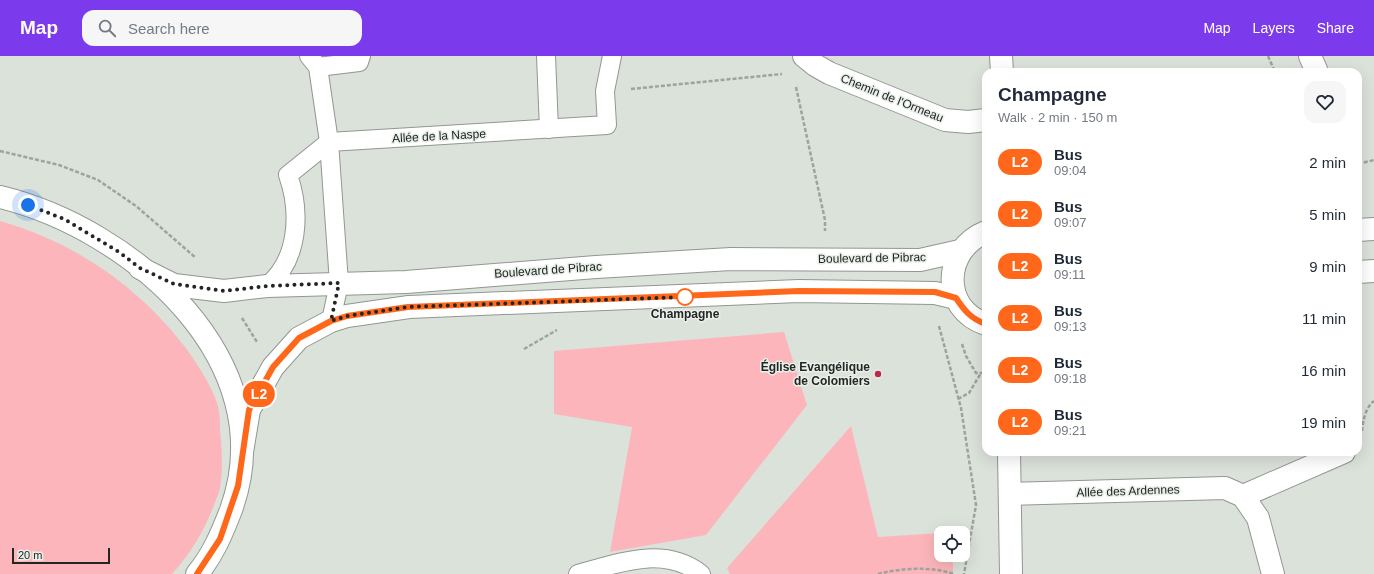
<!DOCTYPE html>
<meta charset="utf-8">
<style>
body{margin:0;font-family:Helvetica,sans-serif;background:#f6f6f7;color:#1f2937;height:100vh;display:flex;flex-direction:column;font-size:15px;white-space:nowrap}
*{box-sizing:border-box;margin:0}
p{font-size:13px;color:#747a83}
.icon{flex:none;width:22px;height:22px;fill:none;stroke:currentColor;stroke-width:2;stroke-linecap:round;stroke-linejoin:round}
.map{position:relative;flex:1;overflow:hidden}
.panel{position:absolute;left:982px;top:12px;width:380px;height:388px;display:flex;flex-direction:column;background:#fff;border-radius:12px;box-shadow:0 4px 16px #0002}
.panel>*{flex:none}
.badge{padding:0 8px;border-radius:13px;font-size:14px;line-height:26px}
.buttons{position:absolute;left:934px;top:470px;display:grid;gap:8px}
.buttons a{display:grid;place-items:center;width:36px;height:36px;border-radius:8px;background:#fff;box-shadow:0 4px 16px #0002;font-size:20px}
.scale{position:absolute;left:12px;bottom:10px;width:98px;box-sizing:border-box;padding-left:4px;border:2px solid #242624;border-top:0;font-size:11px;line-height:14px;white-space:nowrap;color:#242624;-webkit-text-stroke:3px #e8efe8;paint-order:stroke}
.you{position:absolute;width:20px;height:20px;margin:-10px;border:3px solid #fff;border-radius:50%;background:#1a73e8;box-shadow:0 0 0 6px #1a73e833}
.map>.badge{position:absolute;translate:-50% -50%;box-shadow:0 0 0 2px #fff}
.round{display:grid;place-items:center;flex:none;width:42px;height:42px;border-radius:12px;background:#f6f6f7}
.headline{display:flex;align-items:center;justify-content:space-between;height:68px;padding:0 16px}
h1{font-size:19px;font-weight:800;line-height:30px}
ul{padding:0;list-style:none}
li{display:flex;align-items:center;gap:12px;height:52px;padding:0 16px}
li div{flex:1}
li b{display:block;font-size:15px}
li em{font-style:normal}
li .badge{min-width:44px;font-weight:700;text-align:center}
header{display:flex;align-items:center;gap:24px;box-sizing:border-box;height:56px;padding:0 20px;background:#7c3aed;color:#fff}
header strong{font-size:19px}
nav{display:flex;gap:22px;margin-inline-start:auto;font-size:14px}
.search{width:280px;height:36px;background:#f6f6f7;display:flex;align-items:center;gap:10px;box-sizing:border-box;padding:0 14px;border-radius:12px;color:#747a83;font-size:15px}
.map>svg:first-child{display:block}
</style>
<header>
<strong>Map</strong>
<div class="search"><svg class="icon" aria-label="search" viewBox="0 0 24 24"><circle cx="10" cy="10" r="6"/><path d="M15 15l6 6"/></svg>Search here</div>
<nav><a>Map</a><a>Layers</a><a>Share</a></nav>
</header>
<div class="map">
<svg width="1374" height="518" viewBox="0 0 1374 518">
<rect width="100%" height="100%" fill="#dbe2da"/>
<g fill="#fcb6bb">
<path d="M0 165C75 186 141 232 188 295 199 311 211 329 217 347 220 356 220 366 220 374 222 393 223 413 220 432 219 437 216 443 214 449 204 475 191 497 172 518H0Z"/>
<polygon points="784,276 807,349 706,479 610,496 632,371 554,358 554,295"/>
<polygon points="851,370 878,481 941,477 941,499 953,499 953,518 730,518 727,512"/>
</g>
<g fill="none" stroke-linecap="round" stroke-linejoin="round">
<defs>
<g id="service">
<polyline points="309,0 318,11 329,86 339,227 331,265"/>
<polyline points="546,0 549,73"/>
<polyline points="318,11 359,6 361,0"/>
<path d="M267 230C299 204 301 156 288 119L329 86 607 69 605 35 612 0"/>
<path d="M578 518C619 507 664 489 701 518"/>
</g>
<g id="minor">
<polyline points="804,0 815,9 829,17 945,64 968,66 986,64"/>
<polyline points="1001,0 1002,16"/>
<polyline points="1310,0 1317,16"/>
<polyline points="1009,396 1011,518"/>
<polyline points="1011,438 1225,432 1243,440 1258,462 1273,518"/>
<polyline points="1243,440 1344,396"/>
</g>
<g id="tertiary">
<path d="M0 141C132 173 285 305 231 454 222 477 213 499 197 518"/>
<polyline points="1358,174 1374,173"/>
<path d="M986 176C943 193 940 253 986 268"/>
<polyline points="140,212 174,229 224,235 267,230 406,226 596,211 731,203 920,204 960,195"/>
<polyline points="1358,216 1374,215"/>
<polyline points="242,396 249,354 273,311 299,282 331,265 347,260 409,251 799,235 935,237 956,242"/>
</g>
</defs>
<use href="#service" stroke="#919791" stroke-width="20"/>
<use href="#minor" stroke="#919791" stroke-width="24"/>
<use href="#tertiary" stroke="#919791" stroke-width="24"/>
<g stroke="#9da39d" stroke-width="2.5" stroke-dasharray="4 2" stroke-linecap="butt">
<polyline points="1268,0 1275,16"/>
<polyline points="796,31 825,164 825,175"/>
<polyline points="631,33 782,18"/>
<polyline points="0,95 59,109 98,124 136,150 196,202"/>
<polyline points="1358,108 1374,104"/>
<polyline points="242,262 257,286"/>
<polyline points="939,270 961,352 976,449 964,518"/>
<polyline points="962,288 966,300 976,317 986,317"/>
<polyline points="524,293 557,274"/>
<polyline points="958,343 969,337 981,317"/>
<path d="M1362 375C1363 365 1365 352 1374 345"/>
<path d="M878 518C902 512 930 510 954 518"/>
</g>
<use href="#service" stroke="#fff" stroke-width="18"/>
<use href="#minor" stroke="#fff" stroke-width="22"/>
<use href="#tertiary" stroke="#fff" stroke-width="22"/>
</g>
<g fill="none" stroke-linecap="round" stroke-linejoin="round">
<defs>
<path id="line" d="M197 518 220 483 238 430 249 354 273 311 299 282 331 265 347 260 408 251 799 235 935 236 956 242C964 254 971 263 986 268"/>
</defs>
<use href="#line" stroke="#fff" stroke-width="9"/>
<use href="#line" stroke="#ff671b" stroke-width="6"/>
<polyline stroke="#242624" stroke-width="4" stroke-dasharray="0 7.2" points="28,149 64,163 119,196 140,212 174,228 224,235 267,230 339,227 331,265 347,260 408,251 685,241"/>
</g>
<circle fill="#fff" stroke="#ff671b" stroke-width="2" cx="685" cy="241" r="8"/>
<circle fill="#bb2a49" stroke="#e8efe8" stroke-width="1.5" cx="878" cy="318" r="4"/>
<g text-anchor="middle" stroke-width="3" stroke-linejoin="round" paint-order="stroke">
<g font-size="12" fill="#242624" stroke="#e8efe8">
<text transform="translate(892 42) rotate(22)" y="4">Chemin de l'Ormeau</text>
<text transform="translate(439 80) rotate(-3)" y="4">Allée de la Naspe</text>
<text transform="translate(872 202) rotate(-1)" y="4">Boulevard de Pibrac</text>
<text transform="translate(548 214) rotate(-4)" y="4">Boulevard de Pibrac</text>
<text transform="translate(1128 435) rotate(-2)" y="4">Allée des Ardennes</text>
</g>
<g font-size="12" font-weight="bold" fill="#242624" stroke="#e8efe8">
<text x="685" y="262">Champagne</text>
</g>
<g font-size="12" font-weight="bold" fill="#242624" stroke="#e8efe8" text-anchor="end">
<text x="870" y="315">Église Evangélique<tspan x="870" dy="14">de Colomiers</tspan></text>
</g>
</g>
</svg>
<div class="buttons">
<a><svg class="icon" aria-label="locate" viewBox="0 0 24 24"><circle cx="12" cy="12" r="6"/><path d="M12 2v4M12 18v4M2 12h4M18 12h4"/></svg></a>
</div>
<div class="scale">20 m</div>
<div class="you" style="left:28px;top:149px"></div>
<b class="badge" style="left:259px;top:338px;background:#ff671b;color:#fff">L2</b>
<section class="panel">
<div class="headline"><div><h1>Champagne</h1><p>Walk · 2 min · 150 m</p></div><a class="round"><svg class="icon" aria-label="heart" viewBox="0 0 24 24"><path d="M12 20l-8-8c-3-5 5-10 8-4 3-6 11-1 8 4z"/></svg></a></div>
<ul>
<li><span class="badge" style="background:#ff671b;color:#fff">L2</span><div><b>Bus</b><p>09:04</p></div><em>2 min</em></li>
<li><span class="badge" style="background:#ff671b;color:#fff">L2</span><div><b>Bus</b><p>09:07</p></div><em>5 min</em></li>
<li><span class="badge" style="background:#ff671b;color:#fff">L2</span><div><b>Bus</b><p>09:11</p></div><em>9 min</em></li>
<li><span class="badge" style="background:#ff671b;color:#fff">L2</span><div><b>Bus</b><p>09:13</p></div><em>11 min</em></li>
<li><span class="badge" style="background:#ff671b;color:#fff">L2</span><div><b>Bus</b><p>09:18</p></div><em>16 min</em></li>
<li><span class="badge" style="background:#ff671b;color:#fff">L2</span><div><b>Bus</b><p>09:21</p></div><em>19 min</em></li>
</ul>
</section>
</div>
